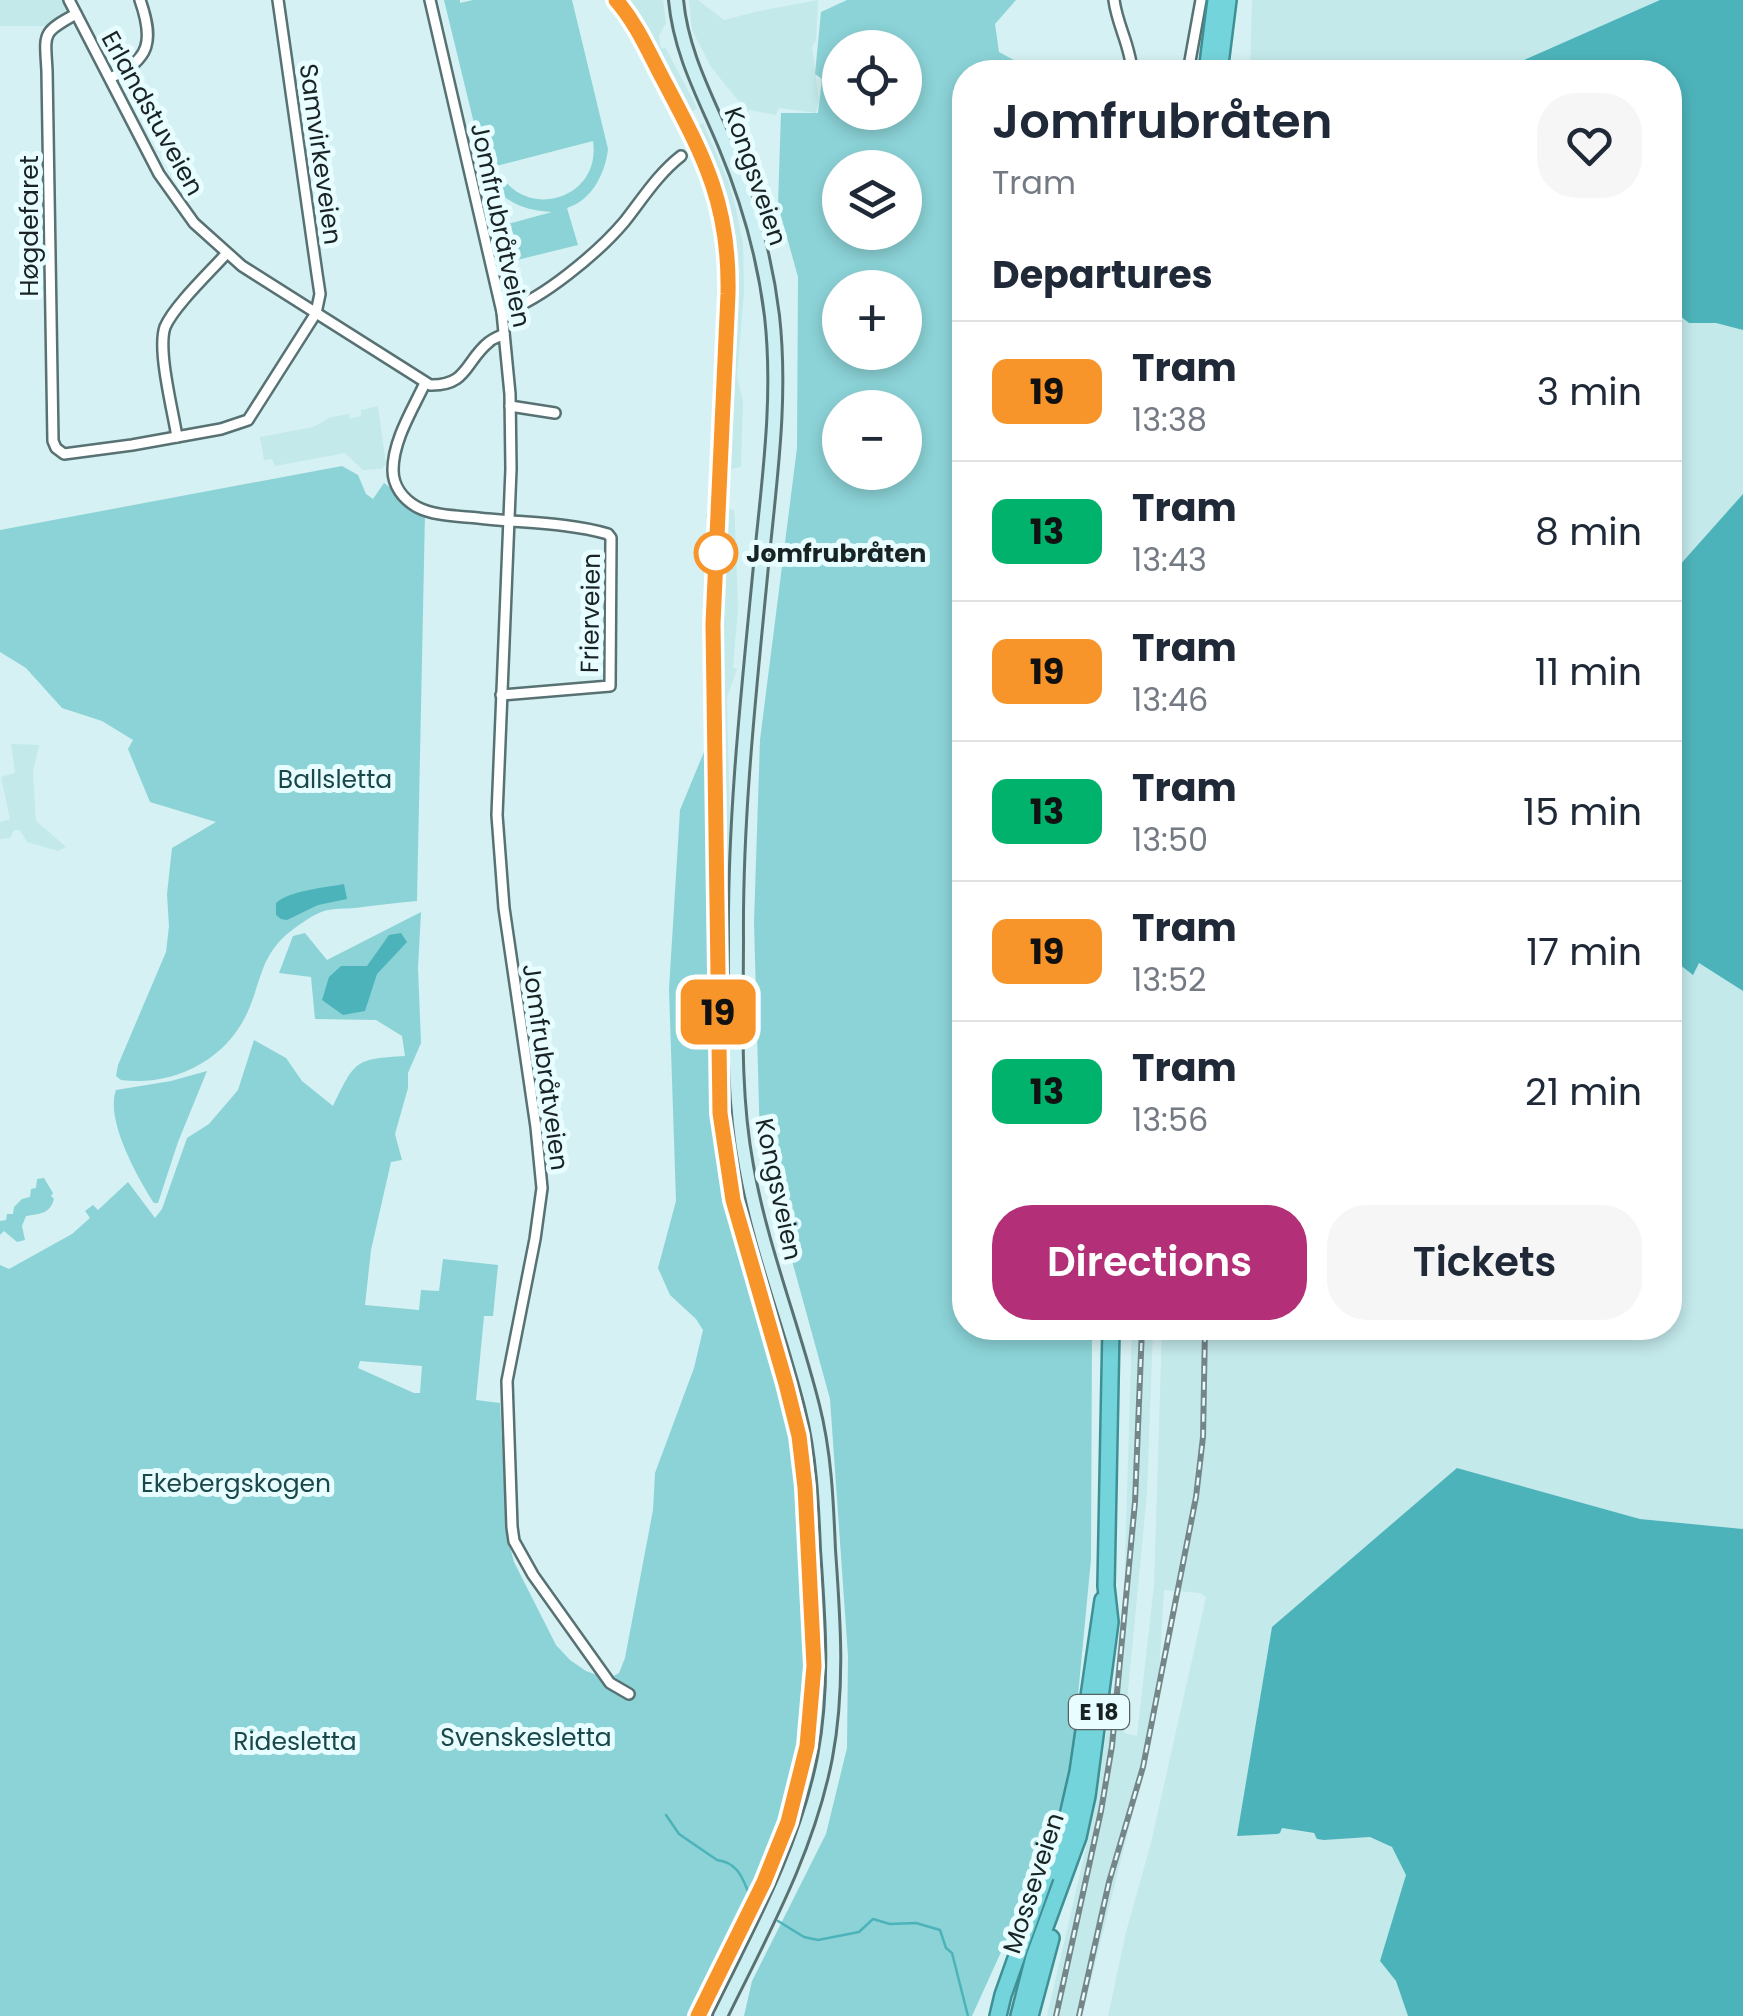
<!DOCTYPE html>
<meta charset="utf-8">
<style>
body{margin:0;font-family:Poppins,sans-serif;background:#f6f6f7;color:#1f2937;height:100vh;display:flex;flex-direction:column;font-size:38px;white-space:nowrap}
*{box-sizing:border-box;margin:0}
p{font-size:32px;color:#747a83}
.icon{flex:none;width:55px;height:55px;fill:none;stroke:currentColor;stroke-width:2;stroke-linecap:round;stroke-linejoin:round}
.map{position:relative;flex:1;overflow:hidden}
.details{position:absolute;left:952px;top:60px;width:730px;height:1280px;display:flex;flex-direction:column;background:#fff;border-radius:40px;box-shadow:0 5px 15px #0003}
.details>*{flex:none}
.badge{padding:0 20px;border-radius:15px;font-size:35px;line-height:65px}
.fabs{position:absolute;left:822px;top:30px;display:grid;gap:20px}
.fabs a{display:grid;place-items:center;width:100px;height:100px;border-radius:50%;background:#fff;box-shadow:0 5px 15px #0003;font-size:50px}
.map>.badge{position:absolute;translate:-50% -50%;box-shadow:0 0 0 5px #fff}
h2{padding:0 40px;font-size:38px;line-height:90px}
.round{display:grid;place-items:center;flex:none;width:105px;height:105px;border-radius:40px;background:#f6f6f7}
.overview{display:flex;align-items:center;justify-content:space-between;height:170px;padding:0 40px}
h1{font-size:48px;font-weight:600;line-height:75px}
.action{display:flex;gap:20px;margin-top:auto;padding:20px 40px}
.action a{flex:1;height:115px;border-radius:40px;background:#b33078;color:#fff;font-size:40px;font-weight:600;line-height:115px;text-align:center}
.action a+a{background:#f6f6f7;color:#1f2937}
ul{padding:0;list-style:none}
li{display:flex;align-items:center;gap:30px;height:140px;padding:0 40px;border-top:2px solid #e0e1e3}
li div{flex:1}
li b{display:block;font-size:38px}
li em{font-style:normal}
li .badge{min-width:110px;font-weight:700;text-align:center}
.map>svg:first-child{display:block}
</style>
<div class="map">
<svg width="1743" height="2016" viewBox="0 0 1743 2016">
<rect width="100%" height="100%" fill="#d6f1f3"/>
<g fill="#c3e9eb">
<polygon points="0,0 64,0 66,11 47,26 0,26"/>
<polygon points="608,0 663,0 666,23 659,35 660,46 662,49 665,47 692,98 697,108 691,112 696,119 684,125 680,117 674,120 641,59 645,57 632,33"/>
<polygon points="689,0 698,0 724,20 759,11 818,0 816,40 812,47 819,100 816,113 779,108 776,115 745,109 711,67 692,30"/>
<polygon points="1252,0 1660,0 1507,68 1508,72 1250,72"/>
<polygon points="703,123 728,181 736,209 743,244 744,291 737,378 743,401 741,467 731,469 729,509 734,510 735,524 738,609 733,668 737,669 727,697 730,834 727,921 731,1118 736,1160 745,1202 811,1437 815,1471 825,1652 820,1731 813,1772 793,1840 781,1870 710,2016 692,2016 739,1921 745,1905 747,1905 755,1891 770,1850 774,1847 786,1813 801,1744 800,1736 809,1663 805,1556 802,1526 798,1510 800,1500 797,1492 797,1485 800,1484 799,1465 794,1448 791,1419 781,1387 776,1385 778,1373 769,1346 769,1337 756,1300 754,1289 748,1276 714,1154 717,1150 707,737 709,729 706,712 708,674 705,634 712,591 712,588 709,587 712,519 706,518 706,515 714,490 723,292 720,243 715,209 699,158 685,131"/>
<polygon points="1671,307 1689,323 1716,323 1743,330 1743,494 1670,576"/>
<polygon points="378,406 386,465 381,469 363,470 345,453 275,466 272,459 264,460 260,437 313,427 331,417 349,414 350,419 361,416 361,410"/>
<polygon points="11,744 39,745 33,772 36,821 66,847 58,851 27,842 20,830 14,830 10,838 0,839 0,822 10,819 1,777 15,773"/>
<polygon points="1670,957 1692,974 1699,963 1743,991 1743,1529 1640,1519 1457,1468 1237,1835 1277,1834 1280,1833 1282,1828 1315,1834 1323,1840 1370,1837 1392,1847 1407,1875 1380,1961 1396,1981 1408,2016 1108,2016 1126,1932 1151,1843 1206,1597 1200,1593 1164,1590 1157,1710 1152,1736 1082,2016 1047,2016 1094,1813 1123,1625 1132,1328 1153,1328 1153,1330 1147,1493 1124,1733 1137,1736 1154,1585 1162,1328 1670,1328"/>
</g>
<g fill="#8bd3d7" fill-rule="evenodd">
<path d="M444 0H460V3L473 0H572L608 149C605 174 592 200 567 208L578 245 513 261 504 225 552 212C524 211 503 202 487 177ZM593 141C602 202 520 223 496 166Z"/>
<path d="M847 0H1016L995 24 999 52 1034 71 965 72V1328H1092L1091 1559 1071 1769 1038 1881 1011 1930 972 2016H744L752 1981 826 1834 847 1748 848 1656 830 1399 760 1144 754 922 760 740 797 448 798 277 778 205 781 113H818L822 79 815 74 821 12ZM840 48H905V112H840ZM840 168H905V232H840ZM840 288H905V352H840ZM840 408H905V472H840Z"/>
<path d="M342 466 358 475 366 494 373 499 384 483 425 513 417 901C396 903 376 905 355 908 346 909 334 908 324 911 314 914 300 924 291 931 261 954 262 979 248 1011 227 1060 173 1087 121 1080L116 1076 118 1065 166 952 169 926 167 894 172 848 216 822 150 802 128 749 133 740 102 721 62 708 26 668 0 652V530Z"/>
<path d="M711 735 717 1154 782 1398 796 1465 808 1623 807 1696 795 1782 760 1879 689 2016H0V1265L9 1269 72 1234 90 1218 85 1211 93 1205 98 1210 128 1182 155 1218 162 1209 187 1138 209 1124 238 1090 254 1040 286 1058 302 1081 333 1106C355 1061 354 1059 405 1056L402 1036 376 1020 315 1019 311 977 279 973 293 936 305 933 327 960 421 912 418 968 421 1043 408 1073V1088L395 1134 402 1160 391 1162 371 1250 365 1305 419 1310 421 1290 439 1291 443 1259 498 1265 493 1316H484L476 1400 500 1403 507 1536 514 1562 556 1645 570 1660 586 1671 608 1679 619 1673 625 1658 653 1510 655 1473 694 1368 703 1330 696 1319 670 1295 658 1268 676 1201 669 989 680 810ZM360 1361 422 1366 420 1393H414L358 1368Z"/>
<path d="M207 1071 178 1142 158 1203H154C138 1178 105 1120 116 1090L171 1081Z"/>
<path d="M44 1178 53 1193 51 1196 54 1199C50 1214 39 1214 26 1216L22 1226 25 1240 17 1242 4 1231 0 1235V1221L6 1220 7 1214H13L14 1207 22 1199 30 1197 31 1189 36 1188 37 1179Z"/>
</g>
<g fill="#4db3ba">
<polygon points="1660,0 1743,0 1743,330 1716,323 1689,323 1670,308 1670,72 1508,72 1506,68"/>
<polygon points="1743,494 1743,991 1699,963 1693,975 1670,957 1670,576"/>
<path d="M344 884 347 899 318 905 287 920 281 919 276 915V903C291 890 324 888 344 884Z"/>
<polygon points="401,933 407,942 377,974 365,1011 343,1015 322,1000 329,977 341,966 367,966 389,935"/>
<polygon points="1457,1468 1640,1519 1743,1529 1743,2016 1408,2016 1396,1981 1380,1961 1406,1875 1392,1847 1370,1837 1324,1840 1317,1839 1314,1833 1282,1828 1280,1833 1277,1834 1237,1836 1272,1627"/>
</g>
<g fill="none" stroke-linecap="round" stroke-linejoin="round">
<g stroke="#4db3ba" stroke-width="2.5">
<path d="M666 1815 679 1834 717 1860C740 1863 743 1881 750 1896"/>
<polyline points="778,1921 804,1937 818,1940 859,1932 873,1919 890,1924 916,1923 940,1930 946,1948 952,1953 968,2016"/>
</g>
<defs>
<g id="minor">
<path d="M69 0 159 174 194 223 242 266 430 385C468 386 465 361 489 342 490 340 502 335 504 334"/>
<polyline points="430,0 502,312 510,394 511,469 497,815 504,908 536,1127 542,1188 535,1239 507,1381 512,1527 514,1541 533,1575 610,1683 629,1694"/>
<path d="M1114 0C1117 25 1131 47 1132 72"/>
<path d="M76 14C41 33 45 33 47 71L53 441 56 448 64 454 132 445 221 429 248 420 316 313 320 294 317 274 278 0"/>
<polyline points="1188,72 1201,0"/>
<path d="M110 78C151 60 154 40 140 0"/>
<path d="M502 312C540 302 600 251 625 221 643 198 658 174 681 156"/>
<path d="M425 383C413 409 393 440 393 470 393 486 403 499 417 507 434 516 459 516 478 518 521 523 566 522 608 534L611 538 610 686 501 695"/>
<polyline points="510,406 555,413"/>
<path d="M177 437C173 411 157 350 165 327 174 306 210 272 226 254"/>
</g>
<path id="secondary" d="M676 0C681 54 706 98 726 146 749 201 765 258 772 316 781 396 770 475 762 555 750 681 735 810 736 938 736 1013 732 1091 746 1166 760 1247 792 1326 812 1406 824 1453 826 1501 828 1550 833 1620 838 1688 825 1757 807 1850 761 1932 720 2016"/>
<g id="trunk">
<polyline points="1207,72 1216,0"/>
<polyline points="1219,72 1228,0"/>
<polyline points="1055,1872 1078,1772 1103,1600"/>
<polyline points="998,2016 1003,1995 1051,1860"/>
<polyline points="1019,2016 1034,1957 1078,1837 1087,1796 1110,1622 1106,1586 1111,1328"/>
<polyline points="1030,2016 1051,1938"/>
</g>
</defs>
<use href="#minor" stroke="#587172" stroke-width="14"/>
<use href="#secondary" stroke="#587172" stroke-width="18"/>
<use href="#trunk" stroke="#3e9095" stroke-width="20"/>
<use href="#minor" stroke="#fff" stroke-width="9"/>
<use href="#secondary" stroke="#cbeff2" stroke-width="12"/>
<use href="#trunk" stroke="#74d4db" stroke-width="15"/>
<path stroke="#748688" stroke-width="2.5" d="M617 0C636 24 649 53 664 81 704 158 729 204 728 294L713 624 721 1127C734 1228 774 1321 795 1420 806 1466 807 1515 810 1563 813 1618 817 1673 810 1729 796 1832 744 1923 698 2016"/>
<defs>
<g id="rail">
<polyline points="1056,2016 1101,1811 1112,1746 1135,1502 1142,1328"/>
<polyline points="1079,2016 1109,1882 1143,1767 1196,1497 1203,1437 1205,1328"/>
</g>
</defs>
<use href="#rail" stroke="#748688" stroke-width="6"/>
<use href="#rail" stroke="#e7fdff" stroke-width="2.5" stroke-dasharray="8" stroke-linecap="butt"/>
</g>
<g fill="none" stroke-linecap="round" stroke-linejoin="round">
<defs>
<path id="line" d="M616 0C637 24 649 53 664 81 704 157 730 204 728 294L713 624 720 1113 733 1200 786 1384 799 1436 805 1487 814 1666 807 1746 788 1822 764 1882 698 2016"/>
</defs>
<use href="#line" stroke="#fff" stroke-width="22"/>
<use href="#line" stroke="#f7942a" stroke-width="15"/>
</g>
<circle fill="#fff" stroke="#f7942a" stroke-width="5" cx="716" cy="553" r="20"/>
<g text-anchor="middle" stroke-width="10" stroke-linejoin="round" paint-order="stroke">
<rect fill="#e7fdff" stroke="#576466" stroke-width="2.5" x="1069" y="1695" width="60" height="34" rx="8"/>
<g font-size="22" font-weight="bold" fill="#192324">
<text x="1099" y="1720">E 18</text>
</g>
<g font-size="25" fill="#192324" stroke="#e7fdff">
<text transform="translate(153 113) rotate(61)" y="9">Erlandstuveien</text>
<text transform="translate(321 154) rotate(82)" y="9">Samvirkeveien</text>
<text transform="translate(756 176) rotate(71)" y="9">Kongsveien</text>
<text transform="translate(501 225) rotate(78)" y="9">Jomfrubråtveien</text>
<text transform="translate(29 226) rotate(-90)" y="9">Høgdefaret</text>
<text transform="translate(590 613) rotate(-89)" y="9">Frierveien</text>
<text transform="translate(546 1067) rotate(82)" y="9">Jomfrubråtveien</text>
<text transform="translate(779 1189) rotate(78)" y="9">Kongsveien</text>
<text transform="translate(1033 1883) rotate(-72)" y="9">Mosseveien</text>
</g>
<g font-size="25" font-weight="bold" fill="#192324" stroke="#e7fdff" text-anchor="start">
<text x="746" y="562">Jomfrubråten</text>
</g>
<g font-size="25" fill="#19474a" stroke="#e7fdff">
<text x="335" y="788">Ballsletta</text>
<text x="236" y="1492">Ekebergskogen</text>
<text x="526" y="1746">Svenskesletta</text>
<text x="295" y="1750">Ridesletta</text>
</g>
</g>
</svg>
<div class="fabs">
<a><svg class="icon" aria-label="locate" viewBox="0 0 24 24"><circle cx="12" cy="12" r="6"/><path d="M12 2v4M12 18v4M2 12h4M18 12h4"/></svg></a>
<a><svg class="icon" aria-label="layers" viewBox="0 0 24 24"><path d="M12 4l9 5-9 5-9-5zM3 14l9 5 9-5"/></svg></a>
<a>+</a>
<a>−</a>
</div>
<b class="badge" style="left:718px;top:1012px;background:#f7942a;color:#111">19</b>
<section class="details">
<div class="overview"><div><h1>Jomfrubråten</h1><p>Tram</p></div><a class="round"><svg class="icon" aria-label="heart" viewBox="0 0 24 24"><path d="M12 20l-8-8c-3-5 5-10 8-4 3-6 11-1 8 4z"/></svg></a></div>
<h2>Departures</h2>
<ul>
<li><span class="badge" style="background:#f7942a;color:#111">19</span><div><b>Tram</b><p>13:38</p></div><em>3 min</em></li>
<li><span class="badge" style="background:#00b26b;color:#111">13</span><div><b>Tram</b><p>13:43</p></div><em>8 min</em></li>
<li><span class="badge" style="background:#f7942a;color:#111">19</span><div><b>Tram</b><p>13:46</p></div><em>11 min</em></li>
<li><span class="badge" style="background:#00b26b;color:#111">13</span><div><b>Tram</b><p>13:50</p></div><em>15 min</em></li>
<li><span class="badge" style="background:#f7942a;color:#111">19</span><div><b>Tram</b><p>13:52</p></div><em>17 min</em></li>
<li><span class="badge" style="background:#00b26b;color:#111">13</span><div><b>Tram</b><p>13:56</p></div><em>21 min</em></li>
</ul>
<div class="action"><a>Directions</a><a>Tickets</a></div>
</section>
</div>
